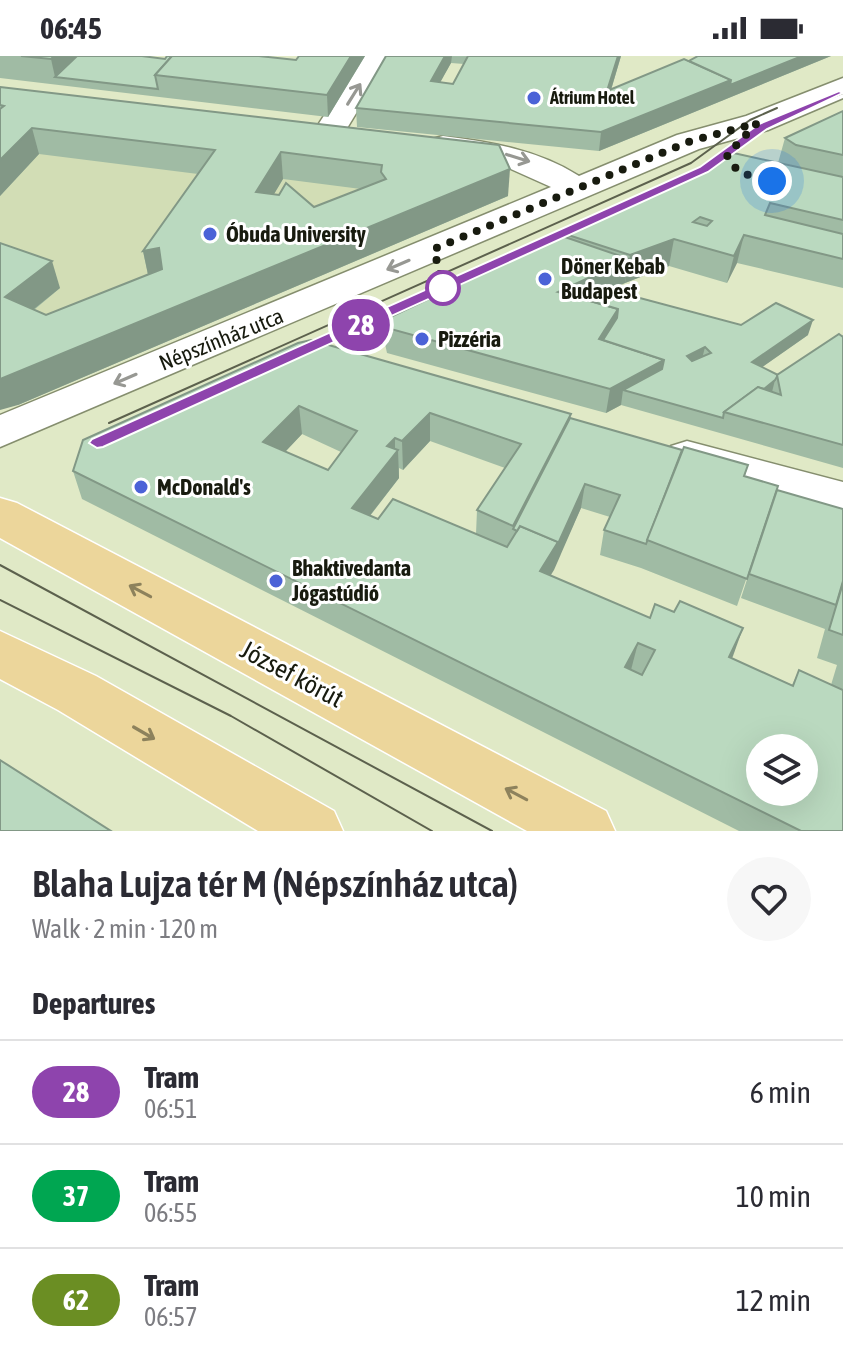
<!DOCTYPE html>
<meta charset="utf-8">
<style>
body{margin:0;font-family:"Asap Condensed",sans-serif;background:#f7f7f7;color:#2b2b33;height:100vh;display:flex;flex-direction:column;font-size:30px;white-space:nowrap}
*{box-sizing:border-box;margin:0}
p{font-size:26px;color:#7c7c81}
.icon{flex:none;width:44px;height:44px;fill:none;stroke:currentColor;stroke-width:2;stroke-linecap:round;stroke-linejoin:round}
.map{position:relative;height:775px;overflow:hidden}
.drawer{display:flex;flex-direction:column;background:#fff;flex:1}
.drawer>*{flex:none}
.badge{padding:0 16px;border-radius:26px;font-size:28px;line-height:52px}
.tools{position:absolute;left:746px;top:678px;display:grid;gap:16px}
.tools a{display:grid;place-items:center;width:72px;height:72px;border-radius:50%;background:#fff;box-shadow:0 8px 32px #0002;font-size:40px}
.you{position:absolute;width:40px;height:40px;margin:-20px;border:6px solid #fff;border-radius:50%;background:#1a73e8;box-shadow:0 0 0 12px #1a73e833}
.map>.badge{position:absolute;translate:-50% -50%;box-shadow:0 0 0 4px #fff}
h2{padding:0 32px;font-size:30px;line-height:72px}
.round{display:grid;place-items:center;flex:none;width:84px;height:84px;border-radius:42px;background:#f7f7f7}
.overview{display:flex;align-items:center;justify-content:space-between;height:136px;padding:0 32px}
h1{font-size:38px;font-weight:600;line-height:60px}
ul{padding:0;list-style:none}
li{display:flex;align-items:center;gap:24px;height:104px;padding:0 32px;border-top:2px solid #e1e1e2}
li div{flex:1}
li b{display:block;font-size:30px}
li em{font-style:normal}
li .badge{min-width:88px;font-weight:700;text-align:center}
.status{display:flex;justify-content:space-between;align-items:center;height:56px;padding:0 40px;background:#fff;direction:ltr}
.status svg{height:22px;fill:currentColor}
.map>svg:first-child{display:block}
</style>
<div class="status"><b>06:45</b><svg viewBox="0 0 49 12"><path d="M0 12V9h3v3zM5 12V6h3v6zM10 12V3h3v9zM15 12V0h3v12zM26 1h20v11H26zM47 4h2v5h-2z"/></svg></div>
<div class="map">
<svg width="843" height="775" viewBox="0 0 843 775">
<rect width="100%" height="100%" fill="#e0e9c6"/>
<polygon fill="#d2ddb5" points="0,71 508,140 0,354"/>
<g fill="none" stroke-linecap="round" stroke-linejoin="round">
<defs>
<g id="minor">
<polygon points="363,0 391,0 341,82 330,84 319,82 314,75"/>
<path d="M843 22V42L768 74 699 93 0 391V359L551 131 502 109 432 97 427 90 432 83 443 80C491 86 538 94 579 120L677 79 746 60Z"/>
<polygon points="687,385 843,426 843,460 671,412 665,401 671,390"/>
</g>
<g id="major">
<polygon points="0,442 17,447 606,755 615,775 527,775 0,482"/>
<polygon points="0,575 96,620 334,755 343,775 258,775 58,654 0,623"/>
</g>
</defs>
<use href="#minor" stroke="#858e6e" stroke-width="3"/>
<use href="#major" stroke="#fff" stroke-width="3"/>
<use href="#minor" fill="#fff" fill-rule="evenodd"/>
<use href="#major" fill="#ecd69b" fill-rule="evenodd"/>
<g stroke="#5c614d" stroke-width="2">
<polyline points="710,109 763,70 843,37"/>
<polyline points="299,296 584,168"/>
<polyline points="109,367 691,107 750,64 777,52"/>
<polyline points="0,509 492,775"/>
<polyline points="0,544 231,660 432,775"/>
</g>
</g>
<g fill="#a0bba4" fill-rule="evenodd">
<polygon points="0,0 142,0 165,3 296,4 365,0 328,61 0,22"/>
<path d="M386 0H621L611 34 689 5 831 0 599 95 357 71 356 52ZM451 7 464 8 453 28 440 26Z"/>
<path d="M0 31 499 89 508 140 18 349 0 187 60 232 34 254 46 259 148 219 143 195 198 118 39 98 0 140ZM283 123 361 133 314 151 274 138Z"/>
<polygon points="843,55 843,232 737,207 727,227 669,210 625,227 610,234 741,269 808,279 762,311 778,319 843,279 843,412 621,349 606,357 387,297 385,288 384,264 562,180 562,177 778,107 785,82"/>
<path d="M298 287 571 358 570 362 682 394 748 409 745 420 777 434 843 453V775H739L82 443 73 415ZM302 378 341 396 328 414 285 396ZM430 385 505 412 477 454 476 478 378 463 370 460 399 422V412L403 414ZM581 452 610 461 604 474 600 499 641 512 737 550 764 471 741 542 825 573 817 602 837 609 831 629 799 614 792 629 550 520Z"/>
</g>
<g fill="#829886">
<polygon points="54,0 86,0 55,21 51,3"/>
<polygon points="351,0 365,0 328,61 327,39"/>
<polygon points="445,0 452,0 451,7 431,43 431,25"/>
<polygon points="618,0 621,0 605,54 607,35"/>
<polygon points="802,0 831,0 599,95 601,76 731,24"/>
<polygon points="32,72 39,98 0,140 0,104"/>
<polygon points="281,96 283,123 259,163 256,136"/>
<polygon points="510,113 508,140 18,349 0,354 0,323"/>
<polygon points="744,179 737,207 727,227 734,200"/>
<polygon points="674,183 669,210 625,227 630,199"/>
<polygon points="159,192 165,219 149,223 143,195"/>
<polygon points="629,203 625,227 576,250 558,236"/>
<polygon points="52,205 60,232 14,269 5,241"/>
<polygon points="618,253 614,277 604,294 599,283"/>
<polygon points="813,264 808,279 748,321 752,306"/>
<polygon points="705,291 701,307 684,315 687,300"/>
<polygon points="664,304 658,328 623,334 621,349 606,357 610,333"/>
<polygon points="775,324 771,340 729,358"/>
<polygon points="299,350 302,378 267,415 263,386"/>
<polygon points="430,357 430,385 403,414 402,385"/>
<polygon points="395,382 395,398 398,394 399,422 354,480 352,452 387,390"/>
<polygon points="585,428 581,452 554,514 536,543 540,515"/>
<polygon points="743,572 733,600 720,628 729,601"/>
<polygon points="638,587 631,614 625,611"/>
</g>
<g fill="#bad9bf" stroke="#829886" stroke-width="2" fill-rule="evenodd">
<polygon points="21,0 54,0 51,3"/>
<polygon points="77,0 142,0 165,3 167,0 172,0 155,19 158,33 55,21"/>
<polygon points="172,0 259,0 296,4 299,0 351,0 327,39 155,19"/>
<polygon points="386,0 445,0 431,25 453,28 468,0 618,0 607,35 684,3 731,24 601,76 356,52"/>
<polygon points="698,0 802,0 730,29 731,24 689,5"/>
<path d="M0 31 499 89 510 113 0 323V187L52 205 5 241 46 259 162 213 159 192 143 195 215 94 32 72 0 104V53L4 50 0 49ZM281 96 382 109 381 116 386 123 314 151 286 127 279 139 256 136Z"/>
<polygon points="843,55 843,99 796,89 785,82"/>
<path d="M729 96 843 121V164L770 147 765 159 843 178V203L744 179 734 200 674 183 630 199 562 177 714 105 721 98ZM700 161 712 165 707 170 693 166Z"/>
<polygon points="562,180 629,203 558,236 618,253 599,283 664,304 610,333 387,272 384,264"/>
<path d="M591 229 741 269 776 247 813 264 752 306 778 319 775 324 764 333 758 331 724 356 723 362 623 334 662 313 664 304 603 284 617 262 618 253 570 239ZM705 291 711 297 692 305 687 300Z"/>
<polygon points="839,278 843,281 843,389 724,356 758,331 781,339 777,319"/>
<path d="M311 284 571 358 513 470 477 454 521 388 430 357 402 385 395 382 387 390 398 394 352 452 378 463 393 443 507 491 520 470 558 486 540 515 650 562 655 548 674 556 680 545 743 572 729 601 793 630 799 614 843 634V775H801L73 415 83 384 298 287ZM299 350 357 375 328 414 263 386ZM638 587 655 594 642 619 625 611ZM760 692H804V736H760Z"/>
<polygon points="570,362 682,394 646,488 604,474 620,439 585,428 557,490 558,486 520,470 517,475 513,473"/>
<polygon points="684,391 748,409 744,420 778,430 747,523 647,484"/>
<polygon points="777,434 843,453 843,525 836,549 749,518"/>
<polygon points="843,527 843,579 829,574"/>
<polygon points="0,704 111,775 0,775"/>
</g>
<defs><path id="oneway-shaft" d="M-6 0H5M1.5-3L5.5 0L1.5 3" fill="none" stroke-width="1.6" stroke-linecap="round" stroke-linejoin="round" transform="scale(2)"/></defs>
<g stroke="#979893">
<use href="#oneway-shaft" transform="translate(354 38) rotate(-58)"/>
<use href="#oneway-shaft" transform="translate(518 102) rotate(17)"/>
<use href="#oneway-shaft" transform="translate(398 209) rotate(157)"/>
<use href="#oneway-shaft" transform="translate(125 323) rotate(157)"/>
</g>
<g stroke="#8d825c">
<use href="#oneway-shaft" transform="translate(140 535) rotate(-152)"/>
<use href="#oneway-shaft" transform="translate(144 677) rotate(30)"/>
<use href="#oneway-shaft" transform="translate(516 738) rotate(-152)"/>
</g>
<polygon fill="#8e44ad" stroke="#fff" stroke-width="2" points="839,35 843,37 767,73 708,116 103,391 97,392 89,387 92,383 700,111 759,68"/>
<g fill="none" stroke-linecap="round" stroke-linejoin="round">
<path stroke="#181b0f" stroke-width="8" stroke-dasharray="0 14.4" d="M443 232 434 193 688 86 757 67 727 99C735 119 751 120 772 125"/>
</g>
<g fill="#4b62d7" stroke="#fff" stroke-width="3">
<circle cx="534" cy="42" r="8"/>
<circle cx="210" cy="178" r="8"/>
<circle cx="545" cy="223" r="8"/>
<circle cx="422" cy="283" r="8"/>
<circle cx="141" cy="431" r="8"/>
<circle cx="276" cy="525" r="8"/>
</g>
<circle fill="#fff" stroke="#8e44ad" stroke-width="4" cx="443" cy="232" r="16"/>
<g text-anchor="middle" stroke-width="6" stroke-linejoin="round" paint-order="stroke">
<g font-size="18" font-weight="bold" fill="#181b0f" stroke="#fff" text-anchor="start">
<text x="550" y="48">Átrium Hotel</text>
</g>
<g font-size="22" font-weight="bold" fill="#181b0f" stroke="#fff" text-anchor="start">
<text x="226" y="186">Óbuda University</text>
<text x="561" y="218">Döner Kebab<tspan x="561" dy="25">Budapest</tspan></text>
<text x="438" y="291">Pizzéria</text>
<text x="157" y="439">McDonald's</text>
<text x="292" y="520">Bhaktivedanta<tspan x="292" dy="25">Jógastúdió</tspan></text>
</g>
<g font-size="22" fill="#181b0f" stroke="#fff">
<text transform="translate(221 283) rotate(-22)" y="8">Népszínház utca</text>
</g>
<g font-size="26" fill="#181b0f" stroke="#fff">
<text transform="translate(292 618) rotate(28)" y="9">József körút</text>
</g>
</g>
</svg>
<div class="tools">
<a><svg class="icon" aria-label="layers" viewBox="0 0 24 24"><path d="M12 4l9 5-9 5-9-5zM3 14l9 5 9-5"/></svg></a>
</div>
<div class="you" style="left:772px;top:125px"></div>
<b class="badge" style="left:361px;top:269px;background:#8e44ad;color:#fff">28</b>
</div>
<section class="drawer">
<div class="overview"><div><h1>Blaha Lujza tér M (Népszínház utca)</h1><p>Walk · 2 min · 120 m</p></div><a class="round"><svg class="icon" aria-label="heart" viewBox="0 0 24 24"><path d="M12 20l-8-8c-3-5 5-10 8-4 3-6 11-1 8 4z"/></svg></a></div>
<h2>Departures</h2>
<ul>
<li><span class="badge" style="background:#8e44ad;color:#fff">28</span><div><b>Tram</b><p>06:51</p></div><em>6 min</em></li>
<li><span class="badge" style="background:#00a651;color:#fff">37</span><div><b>Tram</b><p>06:55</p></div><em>10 min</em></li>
<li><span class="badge" style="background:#6b8e23;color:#fff">62</span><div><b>Tram</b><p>06:57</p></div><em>12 min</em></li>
</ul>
</section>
